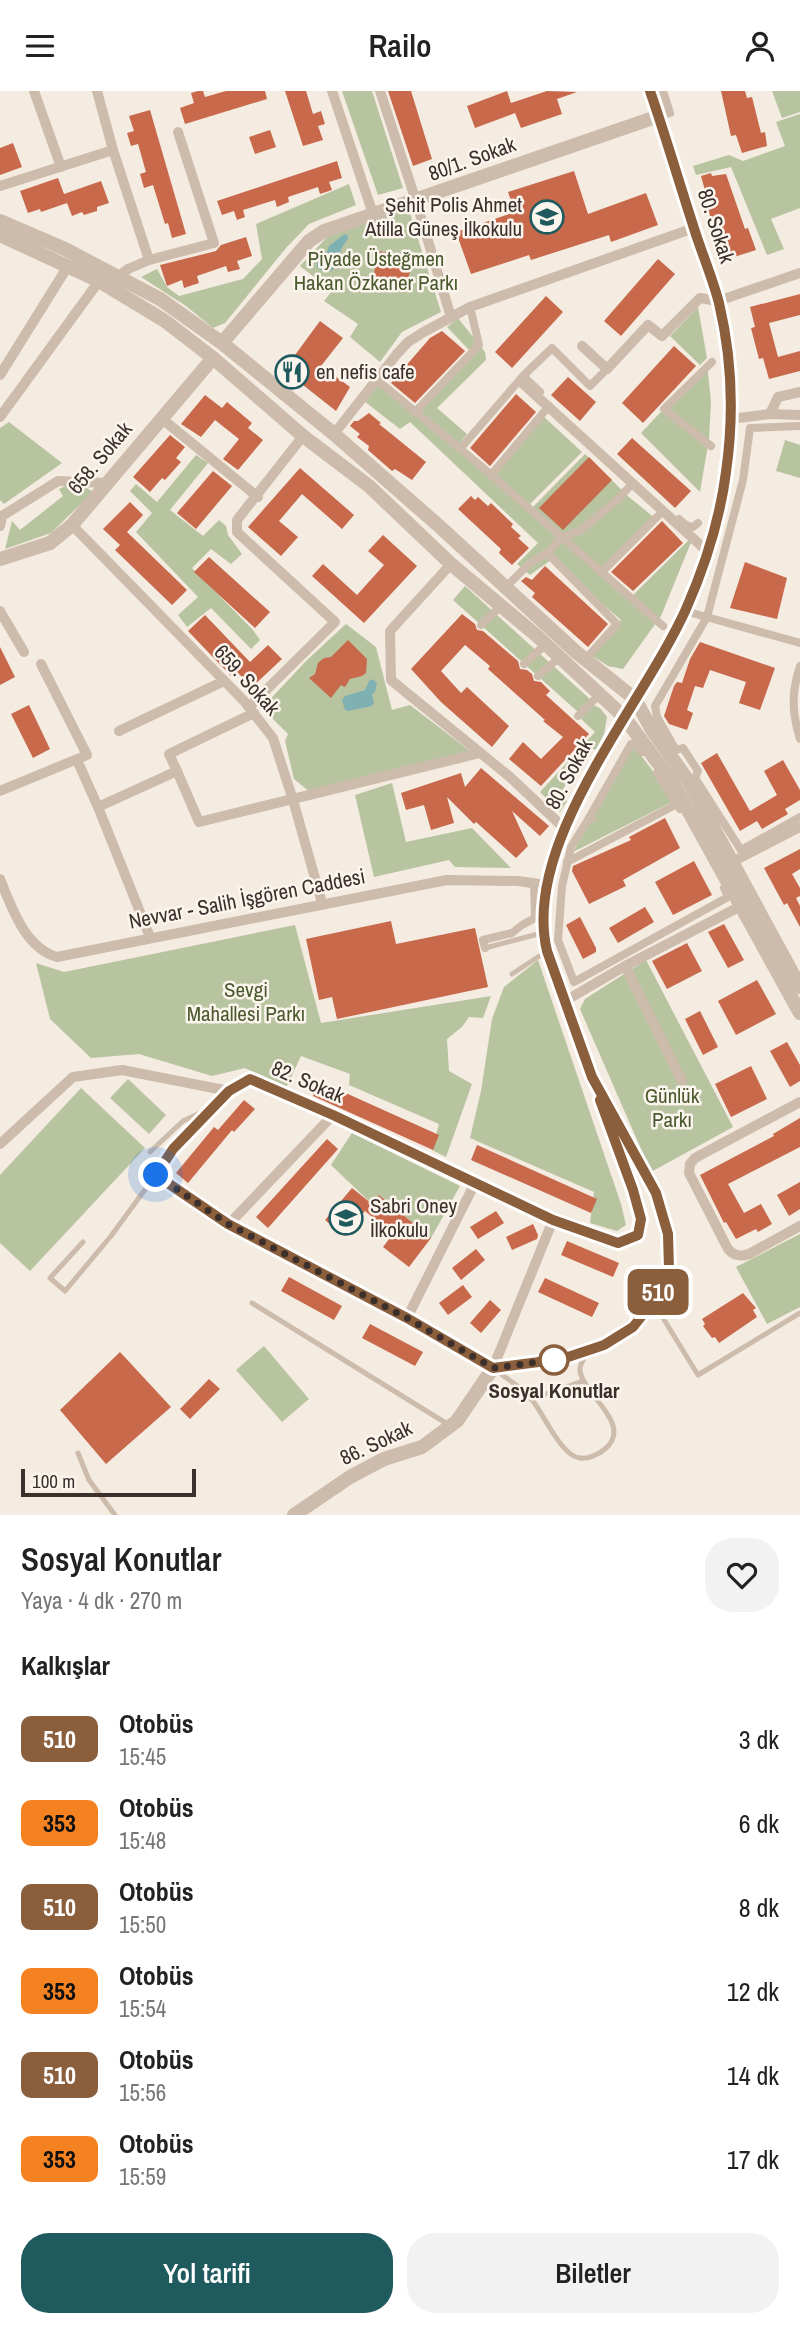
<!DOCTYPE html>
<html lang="tr">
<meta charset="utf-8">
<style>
body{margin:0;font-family:"Archivo Narrow",sans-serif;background:#f2f2f2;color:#222;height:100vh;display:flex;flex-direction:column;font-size:26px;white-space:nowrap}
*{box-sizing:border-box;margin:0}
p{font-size:23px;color:#767676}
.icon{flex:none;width:38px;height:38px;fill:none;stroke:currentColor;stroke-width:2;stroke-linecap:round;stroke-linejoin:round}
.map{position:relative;height:1424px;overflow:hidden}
.side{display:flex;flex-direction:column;background:#fff;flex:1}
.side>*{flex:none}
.badge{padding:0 14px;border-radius:10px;font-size:24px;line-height:46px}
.scale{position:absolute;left:21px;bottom:18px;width:175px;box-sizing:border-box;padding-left:7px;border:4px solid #3b302b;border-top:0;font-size:19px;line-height:24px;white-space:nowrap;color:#3b302b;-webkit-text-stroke:5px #fbf5ee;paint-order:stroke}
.you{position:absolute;width:35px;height:35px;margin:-18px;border:5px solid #fff;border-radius:50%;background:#1a73e8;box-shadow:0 0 0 10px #1a73e833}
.map>.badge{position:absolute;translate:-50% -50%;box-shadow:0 0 0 4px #fff}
h2{padding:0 21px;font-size:26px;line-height:63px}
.round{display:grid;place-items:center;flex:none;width:74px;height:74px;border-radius:28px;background:#f2f2f2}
.headline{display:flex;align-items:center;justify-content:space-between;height:119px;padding:0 21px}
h1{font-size:33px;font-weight:600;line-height:52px}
.action{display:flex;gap:14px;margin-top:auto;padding:14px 21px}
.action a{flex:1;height:80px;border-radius:28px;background:#1f5a5e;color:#fff;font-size:28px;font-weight:600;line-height:80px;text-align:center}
.action a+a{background:#f2f2f2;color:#222}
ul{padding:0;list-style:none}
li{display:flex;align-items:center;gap:21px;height:84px;padding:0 21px}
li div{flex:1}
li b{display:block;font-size:26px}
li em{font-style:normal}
li .badge{min-width:77px;font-weight:700;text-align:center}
header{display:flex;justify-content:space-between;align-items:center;height:91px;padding:0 21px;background:#fff;font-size:32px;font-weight:600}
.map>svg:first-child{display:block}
</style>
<header><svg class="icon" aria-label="menu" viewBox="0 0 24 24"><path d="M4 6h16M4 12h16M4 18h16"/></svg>Railo<svg class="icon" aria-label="person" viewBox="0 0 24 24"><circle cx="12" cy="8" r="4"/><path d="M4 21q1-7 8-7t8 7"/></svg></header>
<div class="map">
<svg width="800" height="1424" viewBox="0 0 800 1424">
<rect width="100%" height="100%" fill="#f4ebe1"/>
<g fill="#b8c4a0">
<polygon points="342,0 372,0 403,97 378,104"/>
<polygon points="772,0 800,0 800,21 782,27"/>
<polygon points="800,23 800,117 771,128 784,158 767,164 731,76 696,84 693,75 729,64 743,70 785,55 776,31"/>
<polygon points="349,93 356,114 309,133 286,157 225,232 213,237 186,215 141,186 157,178 167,196 179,205 243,188 262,168 256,133"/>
<polygon points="409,119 441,221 402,241 380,271 350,246 358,233 324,210 332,200 300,175 328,145 371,128"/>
<polygon points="698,216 707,267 700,274 670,245"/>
<polygon points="458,227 485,261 486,269 437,317 467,343 456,357 532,417 585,363 629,406 656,428 601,483 628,509 694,444 661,525 623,578 608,575 591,564 621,529 551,469 530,484 517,473 538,452 410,331 400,338 364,310 378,292 420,321 470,260 447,236"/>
<polygon points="707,272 711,311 709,348 700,401 641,342"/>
<polygon points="543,325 582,361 530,413 494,383"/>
<polygon points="9,331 62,372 4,413 0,409 0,337"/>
<polygon points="785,349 800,354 800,387 776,380"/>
<polygon points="196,364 208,372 170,419 203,445 219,429 226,435 228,444 242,463 231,473 211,458 192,477 253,539 260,549 251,558 211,517 187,536 178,524 198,506 136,441 152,422 130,400 136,393 157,411"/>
<polygon points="68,394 84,395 93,401 51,442 5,458 12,430 20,439 63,405 59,398"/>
<polygon points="465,495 591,609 578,621 453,509"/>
<polygon points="346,533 376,556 392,619 410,614 470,660 310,701 294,688 285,650 288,643 262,617 307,569"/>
<polygon points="593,614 600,617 607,626 604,643 596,659 588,656 558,707 561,711 564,707 567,710 560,721 540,701 595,641 581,628"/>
<polygon points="633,654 656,684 672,711 573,761"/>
<polygon points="392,692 406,751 472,737 511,777 455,776 449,769 374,786 355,704"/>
<polygon points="295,834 321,932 491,905 483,927 469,926 462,936 447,948 449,980 472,993 446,1066 432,1059 439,1033 349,994 350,983 301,965 286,997 245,977 212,985 139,963 91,967 50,928 36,872 64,881"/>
<polygon points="538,869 621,1113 626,1134 617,1140 590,1132 594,1101 470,1047 481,1000 492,928 504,896"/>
<polygon points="646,869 733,1036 651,1081 580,918 585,908"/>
<polygon points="128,988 166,1024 149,1043 110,1007"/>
<polygon points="81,997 145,1057 30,1180 0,1152 0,1084"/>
<polygon points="352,1042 460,1095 431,1147 379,1104 372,1113 331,1074"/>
<polygon points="800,1143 800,1216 767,1233 736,1176"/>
<polygon points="264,1255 309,1308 282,1331 236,1279"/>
</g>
<g fill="#7fb0b2">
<path d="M347 143 348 148C342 154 336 170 333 179 326 181 322 181 317 176V167L327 161 329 155 343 144Z"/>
<polygon points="370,588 377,591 375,601 372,603 374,611 372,615 348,620 345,619 342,609 345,605 365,599"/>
</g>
<g fill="#c8694b">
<polygon points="198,0 203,0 205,6 226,0 265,0 267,8 185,33 180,17 194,12 191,2"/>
<polygon points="285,0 306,0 313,23 321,20 325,33 318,35 323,49 303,55"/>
<polygon points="388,0 411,0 432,68 413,75"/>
<polygon points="507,0 511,12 547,0 577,1 557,8 562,23 521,37 515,22 475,37 467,15"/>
<polygon points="721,0 745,0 747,7 752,6 761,42 765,41 767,55 742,62 736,44 731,45"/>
<polygon points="150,19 186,143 172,147 168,132 165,133 153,94 144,97 140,83 146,81 138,53 131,55 127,42 134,40 129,25"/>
<polygon points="270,39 276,56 255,63 249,46"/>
<polygon points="13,52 22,76 0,84 0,57"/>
<polygon points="337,70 342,87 329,91 332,99 320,103 318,96 288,106 289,111 277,116 275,109 243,119 245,126 237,129 234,120 222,124 217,110"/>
<polygon points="574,80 588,123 646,102 658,134 611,151 609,144 531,169 529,164 471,183 456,141 515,121 508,101"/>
<polygon points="711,82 712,85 726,83 745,138 748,137 756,159 731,167 720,142 716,143 707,115 709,114 701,85"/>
<polygon points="58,87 64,103 101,90 109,112 97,116 97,120 84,124 82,121 72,125 67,112 41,121 40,118 28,122 20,100"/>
<polygon points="246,146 252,165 237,170 240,178 228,181 226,175 197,185 199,192 184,197 182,189 167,195 160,174 216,160 221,154"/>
<polygon points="379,160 413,167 405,202 371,195"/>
<polygon points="658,168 675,183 621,245 604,230"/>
<polygon points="800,203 800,224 769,232 778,266 800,260 800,280 769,288 763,267 759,268 751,237 755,236 750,216"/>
<polygon points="546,205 563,221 512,277 495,261"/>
<polygon points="320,230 343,247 321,275 350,296 336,320 284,279"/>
<polygon points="442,240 465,260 415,312 391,292 430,247"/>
<polygon points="674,255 696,275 643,332 622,312"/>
<polygon points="568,286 596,311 580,330 551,304"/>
<polygon points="516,303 536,321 490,375 470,357"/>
<polygon points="205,304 222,317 227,311 252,332 248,337 263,349 238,379 223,368 239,348 215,329 201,346 181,333"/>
<polygon points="369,322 381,332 379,333 426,371 412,389 395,378 392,380 368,359 369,355 357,346 360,343 350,335 354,330 358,330"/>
<polygon points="170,344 185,356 176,367 181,371 165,389 162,387 150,401 133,386"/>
<polygon points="632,347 691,400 675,417 617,363"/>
<polygon points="589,366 612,389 563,439 539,417"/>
<polygon points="300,377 354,424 342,438 302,403 279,430 298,446 281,465 248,436"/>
<polygon points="213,380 232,395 196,438 177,422"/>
<polygon points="471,405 475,409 478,406 488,415 491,412 513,433 511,436 521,445 518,447 529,457 512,474 499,462 501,458 458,418"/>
<polygon points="130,411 143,424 127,441 187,499 172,514 115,459 120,454 103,438"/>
<polygon points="662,430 683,452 633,500 611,481"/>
<polygon points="383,444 417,475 364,532 312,485 323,473 357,504 384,474 368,460"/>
<polygon points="209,466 270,521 255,537 194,481"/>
<polygon points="745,471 787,487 777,528 730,517"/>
<polygon points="545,475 608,533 588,556 532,506 535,502 521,490 526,486 532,489"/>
<polygon points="462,523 475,533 477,539 483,540 518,570 520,578 527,579 532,583 534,590 541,591 550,600 546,604 589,643 541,695 509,668 523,651 541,668 563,646 543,630 545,629 488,578 490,575 465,554 441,580 461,602 467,596 509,635 492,656 441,611 411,578"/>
<polygon points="205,524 250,571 268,554 282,568 252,596 236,580 231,585 188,540"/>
<polygon points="348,549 367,568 366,582 362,585 350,588 345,596 341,594 331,607 309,587 315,583 318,572 324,567 331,566"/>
<polygon points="700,551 775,577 760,619 739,612 746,591 710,579 703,597 695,595 687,619 693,622 687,639 669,633 664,625 674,595 677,591 682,592 690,568"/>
<polygon points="0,556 15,586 0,594"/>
<polygon points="29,614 50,658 33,667 11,623"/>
<polygon points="717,662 750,720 777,704 764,680 783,669 800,699 800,709 785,718 788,723 762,738 757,730 740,740 701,672"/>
<polygon points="481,677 549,735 540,745 512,720 528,755 516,767 476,731 474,733 447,706 454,732 431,739 424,714 406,719 401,702 461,682 465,696"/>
<polygon points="665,727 680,757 623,789 626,795 589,813 572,780 573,775 631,749 629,746"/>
<polygon points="800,758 800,778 792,783 800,797 800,805 796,807 800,815 800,836 787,812 784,814 764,777"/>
<polygon points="694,770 712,804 673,824 655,791"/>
<polygon points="645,816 654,831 618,852 609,837"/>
<polygon points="580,826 596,857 596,861 583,868 566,834"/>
<polygon points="391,830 396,853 475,837 488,896 337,928 332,906 319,909 306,848"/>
<polygon points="724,833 744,869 728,877 708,841"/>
<polygon points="687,852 702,880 667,898 652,870"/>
<polygon points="757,889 776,923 736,944 718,910"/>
<polygon points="700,920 718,956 703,964 685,928"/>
<polygon points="787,951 800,974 800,990 790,996 770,960"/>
<polygon points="751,975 767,1008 731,1026 715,993"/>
<polygon points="319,990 439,1044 433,1059 313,1005"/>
<polygon points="244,1009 255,1018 234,1041 232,1039 188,1092 176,1082 214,1036 218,1039"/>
<polygon points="800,1027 800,1056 728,1093 744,1122 761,1113 772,1133 758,1141 756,1138 736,1148 726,1131 724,1132 700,1084 774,1045 773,1043"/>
<polygon points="327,1048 338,1058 268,1137 256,1126"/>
<polygon points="477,1054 597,1108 591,1122 471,1069"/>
<polygon points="800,1091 800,1118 789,1125 777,1104"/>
<polygon points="352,1097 372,1113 379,1104 431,1147 409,1176 383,1156 393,1143 365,1120 344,1145 325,1129"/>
<polygon points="496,1120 504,1132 478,1148 470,1136"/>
<polygon points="533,1133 538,1144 537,1148 512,1159 506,1146"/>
<polygon points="567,1150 619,1172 613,1186 561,1164"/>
<polygon points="476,1158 485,1169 461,1189 452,1177"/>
<polygon points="289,1186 342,1215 334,1229 281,1200"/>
<polygon points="545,1187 599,1212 592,1226 538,1201"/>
<polygon points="463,1194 472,1206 448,1224 439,1212"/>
<polygon points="743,1202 756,1217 753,1219 757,1226 719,1252 715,1246 712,1247 703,1235 705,1233 702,1228"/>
<polygon points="490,1209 501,1219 481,1242 470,1232"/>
<polygon points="370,1233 423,1261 415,1275 362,1247"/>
<polygon points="120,1261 171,1316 106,1373 60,1319"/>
<polygon points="209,1288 220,1298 190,1328 180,1318"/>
</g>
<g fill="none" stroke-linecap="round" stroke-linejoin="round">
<g stroke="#cdbbac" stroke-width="5">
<polyline points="485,857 542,842"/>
<polyline points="512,883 547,860"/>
<polyline points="150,1061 183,1030 204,1020"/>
<polyline points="83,1151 50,1187 65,1200 111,1145 155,1085"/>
<polyline points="252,1212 449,1334"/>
<polyline points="655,1214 698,1284 800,1222"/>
<path d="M496 1279C508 1289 524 1298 533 1310 544 1324 562 1366 580 1367 588 1368 598 1364 605 1358 633 1335 587 1305 581 1284 578 1276 582 1271 586 1264"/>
<polyline points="531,1308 583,1290"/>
<polyline points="78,1362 89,1389 115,1424"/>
</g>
<g stroke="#cdbbac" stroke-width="8">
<polyline points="659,25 670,22 663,0"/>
<polyline points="523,285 552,257 590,295 607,278"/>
<polyline points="376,288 481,375 663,535"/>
<polyline points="415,321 479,254 470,216"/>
<polyline points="800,335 750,337 743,389 707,526 655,615 657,626 676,659 683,657 698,680 695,687 741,759 800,726"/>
<polyline points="711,355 664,318 712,271"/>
<polyline points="460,358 523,285 540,301"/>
<polyline points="491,384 549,315"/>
<polyline points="679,428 686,434 693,436 698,432"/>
<polyline points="547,462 617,533 585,569"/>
<polyline points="601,482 663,420"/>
<polyline points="506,496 530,472 547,462 561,447 581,439 617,409 633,392"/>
<polyline points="685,520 800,552"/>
<polyline points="481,534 501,515"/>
<polyline points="524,573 546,553"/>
<path d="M800 575C791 602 792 622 800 648"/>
<polyline points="538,585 560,566"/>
<polyline points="578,625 600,603"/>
<polyline points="657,682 680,718"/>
<polyline points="589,727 571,756 562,795 558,849 574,891 728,806 724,797"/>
<polyline points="592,728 589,727 631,653 634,652 642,661"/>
<polyline points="567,771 677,713"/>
<polyline points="485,857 483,849 512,842 522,834 535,827 534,792"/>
</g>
<g stroke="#cdbbac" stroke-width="10">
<polyline points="34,0 61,76"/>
<polyline points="97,0 113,59"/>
<polyline points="332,0 373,123"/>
<polyline points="380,0 416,110 451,226"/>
<polyline points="0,95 113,59 149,169 214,152 178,41"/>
<polyline points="118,186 128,178 149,169"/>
<polyline points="582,255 607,278 648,234 662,245 700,207 718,210 800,182"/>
<polyline points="0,284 68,175"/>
<polyline points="520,290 708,461"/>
<polyline points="770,323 778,306 800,301"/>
<polyline points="0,326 99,190"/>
<polyline points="161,327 258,406"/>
<polyline points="731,328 770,323 800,324"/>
<polyline points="334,343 396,264 408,251 422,242 470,216 694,137"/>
<polyline points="72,434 244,610 273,647 293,709 322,812"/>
<polyline points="0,435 2,425 58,390 106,392"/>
<polyline points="451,473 390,540 391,589 510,686 564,737"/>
<polyline points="0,520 24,561"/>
<polyline points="249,616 335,531 237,441 237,429 303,345"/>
<polyline points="119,640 224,590"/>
<polyline points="77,669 98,716 150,846"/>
<polyline points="177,680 199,731 480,662"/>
<polyline points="0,700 87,664 41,573"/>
<polyline points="98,716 177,680 169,663 254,622"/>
<polyline points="728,773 800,736"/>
<path d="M0 788C12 817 25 857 57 866L447 789 518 790 546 794"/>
<polyline points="625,875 682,990"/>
<polyline points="565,910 625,875 741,815"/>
<path d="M800 1011 695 1067 690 1073 689 1082 728 1158C734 1165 741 1166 749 1163L800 1135"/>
<polyline points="0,1053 73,986 122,979 229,1000"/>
<polyline points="228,1134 333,1024"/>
<polyline points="407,1227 475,1092"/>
<polyline points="493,1277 553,1129"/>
</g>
<g stroke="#cdbbac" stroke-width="14">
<polyline points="0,130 65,158 160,208 222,252 334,343 439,435 576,561 635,608 652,639 687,688 800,896"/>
<polyline points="0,144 99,190 165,230 213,267 303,345 369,395 451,473 537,545 624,626 673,692 800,922"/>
<polyline points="222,252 309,150 324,140 659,25"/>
<polyline points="0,468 50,452 72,434 213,267"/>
<path d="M493 1277 562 1268 604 1254 633 1235 654 1211 669 1178 668 1143 656 1102 592 986 547 860C521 752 643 614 686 518 705 475 720 428 726 381 734 325 732 267 719 212 712 185 700 158 692 131 678 88 665 43 650 0"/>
<polyline points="493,1277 407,1227 228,1134 156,1084 173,1058 229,1000 250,988 333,1024 553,1129 618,1152 638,1144 641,1128 633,1099 608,1031"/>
<polyline points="294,1424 350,1386 384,1368 422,1356 457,1330 493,1277"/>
</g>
</g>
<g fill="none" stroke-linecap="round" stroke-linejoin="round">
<defs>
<path id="line" d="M600 1009 633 1099 641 1128 638 1144 618 1152 553 1129 333 1024 250 988 229 1000 173 1058 156 1084 228 1133 407 1227 493 1277 562 1268 604 1254 633 1236 653 1211 669 1178 668 1143 656 1102 592 986 547 860C521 751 643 614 686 518 705 475 720 428 726 381 734 325 732 267 719 212 712 185 700 158 692 131 678 88 665 43 650 0"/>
</defs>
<use href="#line" stroke="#fff" stroke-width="16"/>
<use href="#line" stroke="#8b5e3c" stroke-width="10"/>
<polyline stroke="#3b302b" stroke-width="7" stroke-dasharray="0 12.6" points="156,1084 228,1133 407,1227 493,1277 562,1268 554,1269"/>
</g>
<defs>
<symbol id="school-ring" viewBox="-11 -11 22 22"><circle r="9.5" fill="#fbf5ee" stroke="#1f5a5e" stroke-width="1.5"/><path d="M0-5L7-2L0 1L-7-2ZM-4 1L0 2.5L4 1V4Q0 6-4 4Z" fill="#1f5a5e"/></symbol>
<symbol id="restaurant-ring" viewBox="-11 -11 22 22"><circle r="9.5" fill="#fbf5ee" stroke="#1f5a5e" stroke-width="1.5"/><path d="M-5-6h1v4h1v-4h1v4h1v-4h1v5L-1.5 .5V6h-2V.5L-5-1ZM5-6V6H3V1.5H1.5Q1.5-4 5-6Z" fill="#1f5a5e"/></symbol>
</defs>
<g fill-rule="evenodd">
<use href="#school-ring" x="528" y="107" width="38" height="38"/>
<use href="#restaurant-ring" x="273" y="262" width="38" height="38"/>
<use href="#school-ring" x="327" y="1108" width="38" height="38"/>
</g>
<circle fill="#fff" stroke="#8b5e3c" stroke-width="3.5" cx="554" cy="1269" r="14"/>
<g text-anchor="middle" stroke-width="5" stroke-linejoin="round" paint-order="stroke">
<g font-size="21" fill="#3b302b" stroke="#fbf5ee">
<text transform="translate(472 68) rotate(-20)" y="7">80/1. Sokak</text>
<text transform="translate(716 135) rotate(72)" y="7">80. Sokak</text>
<text transform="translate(100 367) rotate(-50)" y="7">658. Sokak</text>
<text transform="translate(247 589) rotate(48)" y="7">659. Sokak</text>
<text transform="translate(569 683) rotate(-62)" y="7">80. Sokak</text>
<text transform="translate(247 808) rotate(-11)" y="7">Nevvar - Salih İşgören Caddesi</text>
<text transform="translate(308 991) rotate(23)" y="7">82. Sokak</text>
<text transform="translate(376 1352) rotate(-25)" y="7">86. Sokak</text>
</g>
<g font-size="21" fill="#3b302b" stroke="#fbf5ee" text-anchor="start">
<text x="522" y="121" text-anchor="end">Şehit Polis Ahmet<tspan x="522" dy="24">Atilla Güneş İlkokulu</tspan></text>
<text x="316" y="288">en nefis cafe</text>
<text x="370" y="1122">Sabri Oney<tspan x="370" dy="24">İlkokulu</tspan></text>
</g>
<g font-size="21" fill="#4a5a2e" stroke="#fbf5ee">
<text x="376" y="175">Piyade Üsteğmen<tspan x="376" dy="24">Hakan Özkaner Parkı</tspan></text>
<text x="246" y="906">Sevgi<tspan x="246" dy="24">Mahallesi Parkı</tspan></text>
<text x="672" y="1012">Günlük<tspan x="672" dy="24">Parkı</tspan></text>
</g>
<g font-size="21" font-weight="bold" fill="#3b302b" stroke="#fbf5ee">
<text x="554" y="1307">Sosyal Konutlar</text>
</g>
</g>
</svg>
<div class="scale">100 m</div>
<div class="you" style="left:156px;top:1084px"></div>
<b class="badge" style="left:658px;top:1201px;background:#8b5e3c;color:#fff">510</b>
</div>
<section class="side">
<div class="headline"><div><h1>Sosyal Konutlar</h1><p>Yaya · 4 dk · 270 m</p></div><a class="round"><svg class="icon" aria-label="heart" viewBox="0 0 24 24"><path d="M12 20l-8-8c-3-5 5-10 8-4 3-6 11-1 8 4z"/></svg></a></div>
<h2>Kalkışlar</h2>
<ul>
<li><span class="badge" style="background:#8b5e3c;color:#fff">510</span><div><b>Otobüs</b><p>15:45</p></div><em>3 dk</em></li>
<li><span class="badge" style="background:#f58220;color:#111">353</span><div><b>Otobüs</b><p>15:48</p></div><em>6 dk</em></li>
<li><span class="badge" style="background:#8b5e3c;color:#fff">510</span><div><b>Otobüs</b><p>15:50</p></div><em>8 dk</em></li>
<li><span class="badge" style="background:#f58220;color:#111">353</span><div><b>Otobüs</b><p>15:54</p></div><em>12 dk</em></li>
<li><span class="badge" style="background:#8b5e3c;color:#fff">510</span><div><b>Otobüs</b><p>15:56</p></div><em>14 dk</em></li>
<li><span class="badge" style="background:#f58220;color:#111">353</span><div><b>Otobüs</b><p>15:59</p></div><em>17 dk</em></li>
</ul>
<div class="action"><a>Yol tarifi</a><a>Biletler</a></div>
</section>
